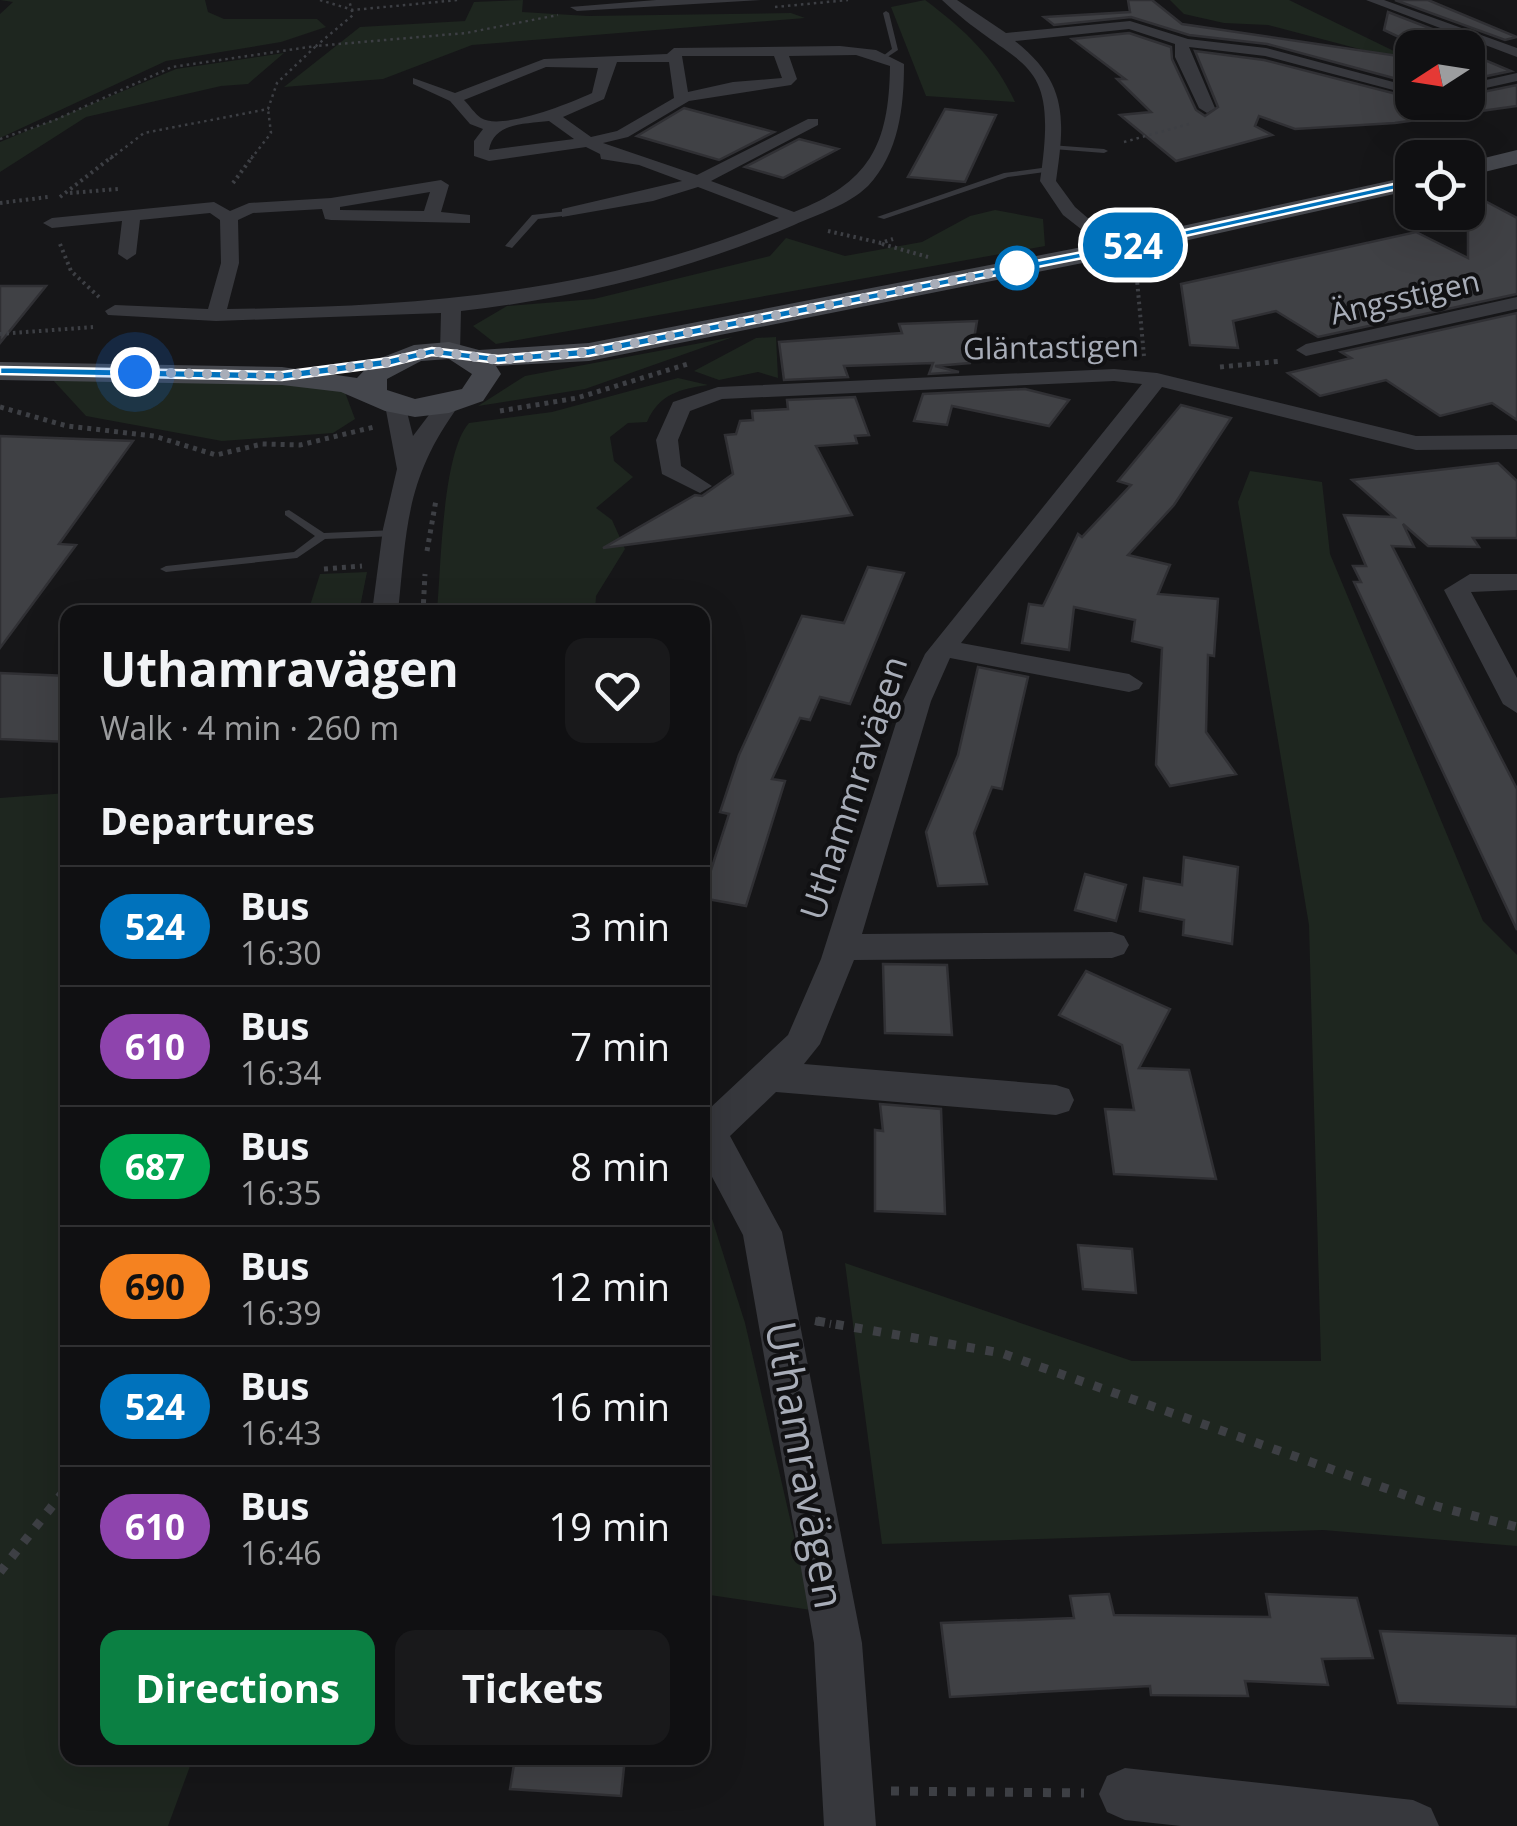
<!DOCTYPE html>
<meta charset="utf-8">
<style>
body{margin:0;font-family:"Open Sans",sans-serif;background:#19191b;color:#f1f3f6;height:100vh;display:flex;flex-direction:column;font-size:38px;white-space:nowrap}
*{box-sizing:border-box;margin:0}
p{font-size:32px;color:#9c9d9f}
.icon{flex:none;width:55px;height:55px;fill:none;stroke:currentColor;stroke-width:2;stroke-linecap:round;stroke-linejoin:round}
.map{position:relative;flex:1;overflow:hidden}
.side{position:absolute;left:60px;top:605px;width:650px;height:1160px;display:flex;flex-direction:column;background:#101012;border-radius:20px;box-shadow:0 10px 40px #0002,0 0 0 2px #303032}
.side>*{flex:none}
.badge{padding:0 20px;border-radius:32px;font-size:35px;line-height:65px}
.needle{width:65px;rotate:258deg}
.fabs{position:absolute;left:1395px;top:30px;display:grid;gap:20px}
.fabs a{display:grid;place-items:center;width:90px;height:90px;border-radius:20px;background:#101012;box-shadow:0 10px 40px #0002,0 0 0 2px #303032;font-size:50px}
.you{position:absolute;width:50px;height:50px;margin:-25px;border:8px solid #fff;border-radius:50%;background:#1a73e8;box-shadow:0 0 0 15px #1a73e833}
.map>.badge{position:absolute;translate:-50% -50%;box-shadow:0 0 0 5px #fff}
h2{padding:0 40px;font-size:38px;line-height:90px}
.round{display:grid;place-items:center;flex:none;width:105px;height:105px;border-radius:20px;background:#19191b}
.head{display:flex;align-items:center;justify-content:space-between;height:170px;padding:0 40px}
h1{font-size:48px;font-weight:700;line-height:75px}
.action{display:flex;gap:20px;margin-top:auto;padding:20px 40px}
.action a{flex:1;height:115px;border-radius:20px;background:#0b8043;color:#fff;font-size:40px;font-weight:700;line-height:115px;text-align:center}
.action a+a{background:#19191b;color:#f1f3f6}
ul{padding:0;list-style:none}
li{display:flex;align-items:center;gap:30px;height:120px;padding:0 40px;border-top:2px solid #303032}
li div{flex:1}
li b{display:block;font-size:38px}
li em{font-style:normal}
li .badge{min-width:110px;font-weight:700;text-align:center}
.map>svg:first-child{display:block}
</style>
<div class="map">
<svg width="1517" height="1826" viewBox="0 0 1517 1826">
<rect width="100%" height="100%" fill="#161618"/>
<g fill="#1e261f">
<polygon points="0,0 205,0 208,12 224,19 317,19 326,27 281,42 166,61 0,138 0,14 13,2"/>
<polygon points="523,0 522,12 588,16 791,13 805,18 472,45 383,79 284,87 360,27 465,21 474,2"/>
<path d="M925 0C965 30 994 57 1015 102L926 96 891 7Z"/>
<polygon points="1170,0 1289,0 1398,53 1390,57 1268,25 1224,23 1184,14"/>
<polygon points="284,53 248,84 221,86 86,117 0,172 0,142 176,69"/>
<polygon points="995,210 1043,219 1045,246 496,344 473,326 507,306 594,299 770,256 786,238 845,256 922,242 970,216"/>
<polygon points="733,337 585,389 478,406 525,376"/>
<polygon points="776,337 778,378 758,372 719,380 694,371 756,338"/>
<path d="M678 378 708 385C680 389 659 394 647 422L628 423 610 437 614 461 633 477 596 508 612 520 625 549 596 596 595 612H437C441 569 442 453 469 423L552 412Z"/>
<polygon points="52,379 324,383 343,387 355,419 333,433 222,441 86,416"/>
<polygon points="1250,471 1322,482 1330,554 1483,921 1517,955 1517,1546 1323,1530 882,1544 845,1263 1132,1361 1321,1361 1309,925 1238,502"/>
<polygon points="367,572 359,612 308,612 320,574"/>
<polygon points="67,793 68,1758 193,1758 168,1826 0,1826 0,798"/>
<polygon points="702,1187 745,1323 811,1610 703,1594"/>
</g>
<g fill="#404145" stroke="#303034" stroke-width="2.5">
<polygon points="1128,0 1152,0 1182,24 1412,58 1412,83 1267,44 1189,35 1131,17 1054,25 1044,17 1130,12"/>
<polygon points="1395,0 1428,0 1517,37 1505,40"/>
<polygon points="1388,12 1476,46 1422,48 1384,30"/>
<polygon points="1129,33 1171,47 1172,59 1196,110 1205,116 1218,107 1195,51 1264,60 1412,98 1412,102 1468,102 1468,95 1517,85 1517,106 1395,123 1295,129 1259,116 1255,126 1272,135 1176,161 1120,115 1151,112 1117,79 1125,79 1072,39"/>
<polygon points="1468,53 1511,71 1468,80"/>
<polygon points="684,108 774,132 719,160 637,136"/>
<polygon points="945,109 996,115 965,182 908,177"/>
<polygon points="799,139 838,149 783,178 745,167"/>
<polygon points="1468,192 1517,218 1517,294 1318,337 1276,311 1233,321 1238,348 1190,345 1181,284 1416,232 1468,258"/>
<polygon points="0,286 46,286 0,343"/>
<polygon points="1517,313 1517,420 1492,403 1440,416 1386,380 1320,396 1288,373 1351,358 1341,352"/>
<polygon points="977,321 970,363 935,366 959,372 929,374 933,363 844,366 848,377 784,380 779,342 902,333 899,324"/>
<polygon points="1025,389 1069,400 1049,426 952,406 947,425 914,421 923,394"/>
<polygon points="855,397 869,435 855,436 857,443 816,446 852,515 603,548 695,495 702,496 733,474 725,435 736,434 740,421 753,420 752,411 788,409 787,400"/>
<polygon points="1181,405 1231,418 1174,505 1128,555 1170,565 1158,594 1218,599 1214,656 1208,655 1206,732 1236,774 1170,786 1156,765 1162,648 1132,641 1135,620 1074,607 1069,650 1022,643 1029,604 1043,606 1078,534 1082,537 1131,485 1118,481"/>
<polygon points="0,436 133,441 59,544 76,545 0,648"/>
<polygon points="1498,463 1517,481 1517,538 1473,538 1479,547 1428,546 1403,524 1414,547 1392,546 1517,789 1517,930 1354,582 1361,582 1353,566 1366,566 1344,515 1394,517 1352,480"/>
<polygon points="868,567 904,573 850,704 820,697 810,720 800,718 772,779 785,781 746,906 702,898 729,814 720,812 739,755 802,616 844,623"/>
<polygon points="978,667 1028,677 1002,789 992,787 974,833 987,884 938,886 926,832 958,755"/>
<polygon points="0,673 68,676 68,742 0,739"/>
<polygon points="1184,857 1238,867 1232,944 1183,935 1184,920 1140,911 1144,878 1182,885"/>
<polygon points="1085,874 1126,885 1116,921 1075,910"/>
<polygon points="883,964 947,965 952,1035 885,1033"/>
<polygon points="1086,971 1170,1009 1139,1068 1189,1070 1216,1179 1114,1174 1105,1109 1134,1110 1122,1045 1059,1015"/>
<polygon points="880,1104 941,1109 945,1214 875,1211 875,1130 883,1131"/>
<polygon points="1078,1245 1132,1249 1136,1293 1083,1289"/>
<polygon points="1109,1594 1114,1615 1270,1617 1266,1594 1357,1598 1373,1658 1322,1659 1328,1685 1245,1681 1248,1696 1151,1695 1150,1686 950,1697 941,1623 1074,1618 1070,1596"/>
<polygon points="1380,1631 1517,1636 1517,1707 1398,1703"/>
<polygon points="515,1758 625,1758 621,1796 510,1789"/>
</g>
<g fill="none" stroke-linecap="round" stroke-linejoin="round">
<g stroke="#3d3f44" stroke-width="2.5" stroke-dasharray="2.5 4" stroke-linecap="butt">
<polyline points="320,0 353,10 458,0"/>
<polyline points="775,7 848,0"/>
<polyline points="0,139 55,120 172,67 316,46 353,15 349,0"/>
<polyline points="1124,142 1189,124"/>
<polyline points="110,159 144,133 268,109 277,83 316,46 466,33 558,15"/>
<polyline points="251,159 271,133 268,109"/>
</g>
<g stroke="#3d3f44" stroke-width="4" stroke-dasharray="2.5 4" stroke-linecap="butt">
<polyline points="233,183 253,156"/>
<polyline points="70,193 118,189"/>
<polyline points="60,197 113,156"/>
<polyline points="0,203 48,197"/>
<polyline points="828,231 881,243 893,239"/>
<polyline points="60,244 71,271 99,297"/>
<polyline points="882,244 928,257"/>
<polyline points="1130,272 1137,280 1144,356"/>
<polyline points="0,334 93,327"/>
</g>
<g stroke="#3d3f44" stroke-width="5" stroke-dasharray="4 5" stroke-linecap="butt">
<polyline points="1220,367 1282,361"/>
<polyline points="0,407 67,426 154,436 216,455 262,444 300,445 374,427"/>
<polyline points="500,411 577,398 691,363"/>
<polyline points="427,551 436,500"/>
<polyline points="324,569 362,566"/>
<polyline points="423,612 425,574"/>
</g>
<polyline stroke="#3d3f44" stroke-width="8" stroke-dasharray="6 9" stroke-linecap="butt" points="815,1321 831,1324"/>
<g stroke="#3d3f44" stroke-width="9" stroke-dasharray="8 11" stroke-linecap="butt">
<polyline points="817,1321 1001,1353 1436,1506 1517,1527"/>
<polyline points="0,1572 68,1486"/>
<polyline points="891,1791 1084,1793"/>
</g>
<g fill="#37383d" fill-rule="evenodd">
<polygon points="886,11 889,13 898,50 886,58 883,56 892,49 883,13"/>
<polygon points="1050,145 1104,149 1108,151 1104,153 1053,149"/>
<polygon points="1049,167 1052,171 1008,177 884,219 877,217 1004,173"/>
<polygon points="568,211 572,213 571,215 538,219 512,248 505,246 532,215"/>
<polygon points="289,510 324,533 395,530 401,533 395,536 325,539 297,558 166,572 160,569 166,566 294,552 315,536 285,515 285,511"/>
</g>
<g fill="#37383d" fill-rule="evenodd">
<polygon points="656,0 761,0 577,11 570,7"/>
<path d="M942 0H957L1006 33 1130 21 1188 39 1266 48 1412 87V95L1265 56 1189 47 1215 108 1207 113 1199 108 1175 57V44L1129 29 1015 41C1068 83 1065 119 1056 181L1075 207 1119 245V253L1113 254 1063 215 1040 181C1060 49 1020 74 942 0Z"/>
<polygon points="1366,0 1384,0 1517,48 1517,57"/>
<path d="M840 46 876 50 904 64C904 107 899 153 868 186 847 206 820 213 794 225 686 271 577 298 461 311L460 352 450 358 440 352 441 313 216 321 108 315 105 311 115 305 208 309 221 263 220 220 210 213 140 220 136 254 127 260 118 254 122 221 52 228 43 223 52 218 214 202 230 211 249 203 331 198 441 180 449 185 441 212 470 215V223L331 220 325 219 322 209 253 213 238 220 239 263 227 309C418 307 601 293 779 218L698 187 653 201 562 217V209L682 181 639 165 601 159 600 154 586 147 489 161 474 156V141L483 129 470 124 450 101 413 84V78L455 93 544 59 667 54 674 48ZM856 55 890 66C889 146 869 183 794 212L711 181 818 125V119H808L697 175 603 143 628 137 689 101 791 85 797 79 789 56ZM682 56H774L782 78 733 82 688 92ZM617 62H669L674 98 617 131 591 137 563 117 604 99ZM546 67 598 68 592 93C571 103 501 131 481 118 475 114 469 105 464 100ZM549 121 574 139 489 150C494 122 526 124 549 121ZM430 192 424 211 340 210V207Z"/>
<polygon points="1517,73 1517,81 1468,92 1468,84"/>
<polygon points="1517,297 1517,309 1306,356 1296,350 1306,344"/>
<polygon points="1114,369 1157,373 1416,436 1517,435 1517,449 1416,450 1162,387 961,643 1129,674 1143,683 1139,689 1129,692 950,658 931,701 862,934 1112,932 1124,936 1129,945 1124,954 1112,958 854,960 820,1044 804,1064 1056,1085 1069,1089 1074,1100 1069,1111 1056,1115 776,1092 730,1136 782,1232 862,1643 876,1826 824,1826 814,1643 743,1235 702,1158 702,1105 710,1108 788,1035 821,959 903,701 925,654 1142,384 1114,381 722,399 690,411 678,440 681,466 712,486 700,493 662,474 656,440 673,402 718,387"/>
<path d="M449 398 460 404C406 477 407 525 398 612H372L383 529 397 469 385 405 388 400H404L413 436 441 399Z"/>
<polygon points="1470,574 1517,574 1517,590 1471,592 1517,678 1517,713 1503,704 1444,590"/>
<polygon points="1125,1768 1413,1800 1431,1808 1439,1826 1181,1826 1125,1820 1107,1812 1099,1794 1107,1776"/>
</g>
<g fill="#45474d" fill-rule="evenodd">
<polygon points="1517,150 1517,164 1468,176 1468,162"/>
<path d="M1412 176V190L1113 257 589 361 496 366 501 374 483 401 449 413 415 417 385 411 341 392 282 385 0 380V362L282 367 357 378 373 361 414 345 449 342 479 350 589 343 1113 241ZM449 359 472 374 462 389 415 399 387 390V379L421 361Z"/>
</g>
</g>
<polygon fill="#0072bc" stroke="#fff" stroke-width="2.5" points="1412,180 1416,185 1113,252 589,356 498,363 432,355 389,366 282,380 0,374 0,367 282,372 389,358 432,348 498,356 589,348 1113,246"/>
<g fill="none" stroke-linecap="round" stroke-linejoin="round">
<polyline stroke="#a8adb8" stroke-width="10" stroke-dasharray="0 18" points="135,372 282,376 389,362 432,351 498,360 589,352 1017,268"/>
</g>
<circle fill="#fff" stroke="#0072bc" stroke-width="5" cx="1017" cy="268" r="20"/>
<g text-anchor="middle" stroke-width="8" stroke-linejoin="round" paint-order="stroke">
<g font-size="30" fill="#a8adb8" stroke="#111113">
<text transform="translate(1405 298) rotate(-13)" y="10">Ängsstigen</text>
<text transform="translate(1051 348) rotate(-1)" y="10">Gläntastigen</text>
</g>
<g font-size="35" fill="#a8adb8" stroke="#111113">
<text transform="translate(854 788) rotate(-72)" y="12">Uthammravägen</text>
</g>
<g font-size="42" fill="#a8adb8" stroke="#111113">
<text transform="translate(805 1465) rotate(80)" y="15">Uthamravägen</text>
</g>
</g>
</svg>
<div class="fabs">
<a><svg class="needle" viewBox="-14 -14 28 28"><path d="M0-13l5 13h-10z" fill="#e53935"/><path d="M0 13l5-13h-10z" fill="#9c9d9f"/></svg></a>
<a><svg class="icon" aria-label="locate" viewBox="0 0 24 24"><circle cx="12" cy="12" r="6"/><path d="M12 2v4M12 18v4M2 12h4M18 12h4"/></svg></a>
</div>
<div class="you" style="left:135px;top:372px"></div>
<b class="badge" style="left:1133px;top:245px;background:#0072bc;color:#fff">524</b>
<section class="side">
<div class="head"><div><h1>Uthamravägen</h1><p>Walk · 4 min · 260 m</p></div><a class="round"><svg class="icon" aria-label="heart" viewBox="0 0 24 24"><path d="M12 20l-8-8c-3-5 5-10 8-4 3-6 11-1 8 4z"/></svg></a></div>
<h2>Departures</h2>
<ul>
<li><span class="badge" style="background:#0072bc;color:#fff">524</span><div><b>Bus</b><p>16:30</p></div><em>3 min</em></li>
<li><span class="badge" style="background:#8e44ad;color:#fff">610</span><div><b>Bus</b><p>16:34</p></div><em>7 min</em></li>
<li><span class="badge" style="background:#00a651;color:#fff">687</span><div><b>Bus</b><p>16:35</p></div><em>8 min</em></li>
<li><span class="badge" style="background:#f58220;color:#111">690</span><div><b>Bus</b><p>16:39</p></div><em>12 min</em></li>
<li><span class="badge" style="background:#0072bc;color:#fff">524</span><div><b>Bus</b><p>16:43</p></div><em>16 min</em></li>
<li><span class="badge" style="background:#8e44ad;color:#fff">610</span><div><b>Bus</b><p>16:46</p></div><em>19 min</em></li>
</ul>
<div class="action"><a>Directions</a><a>Tickets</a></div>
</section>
</div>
